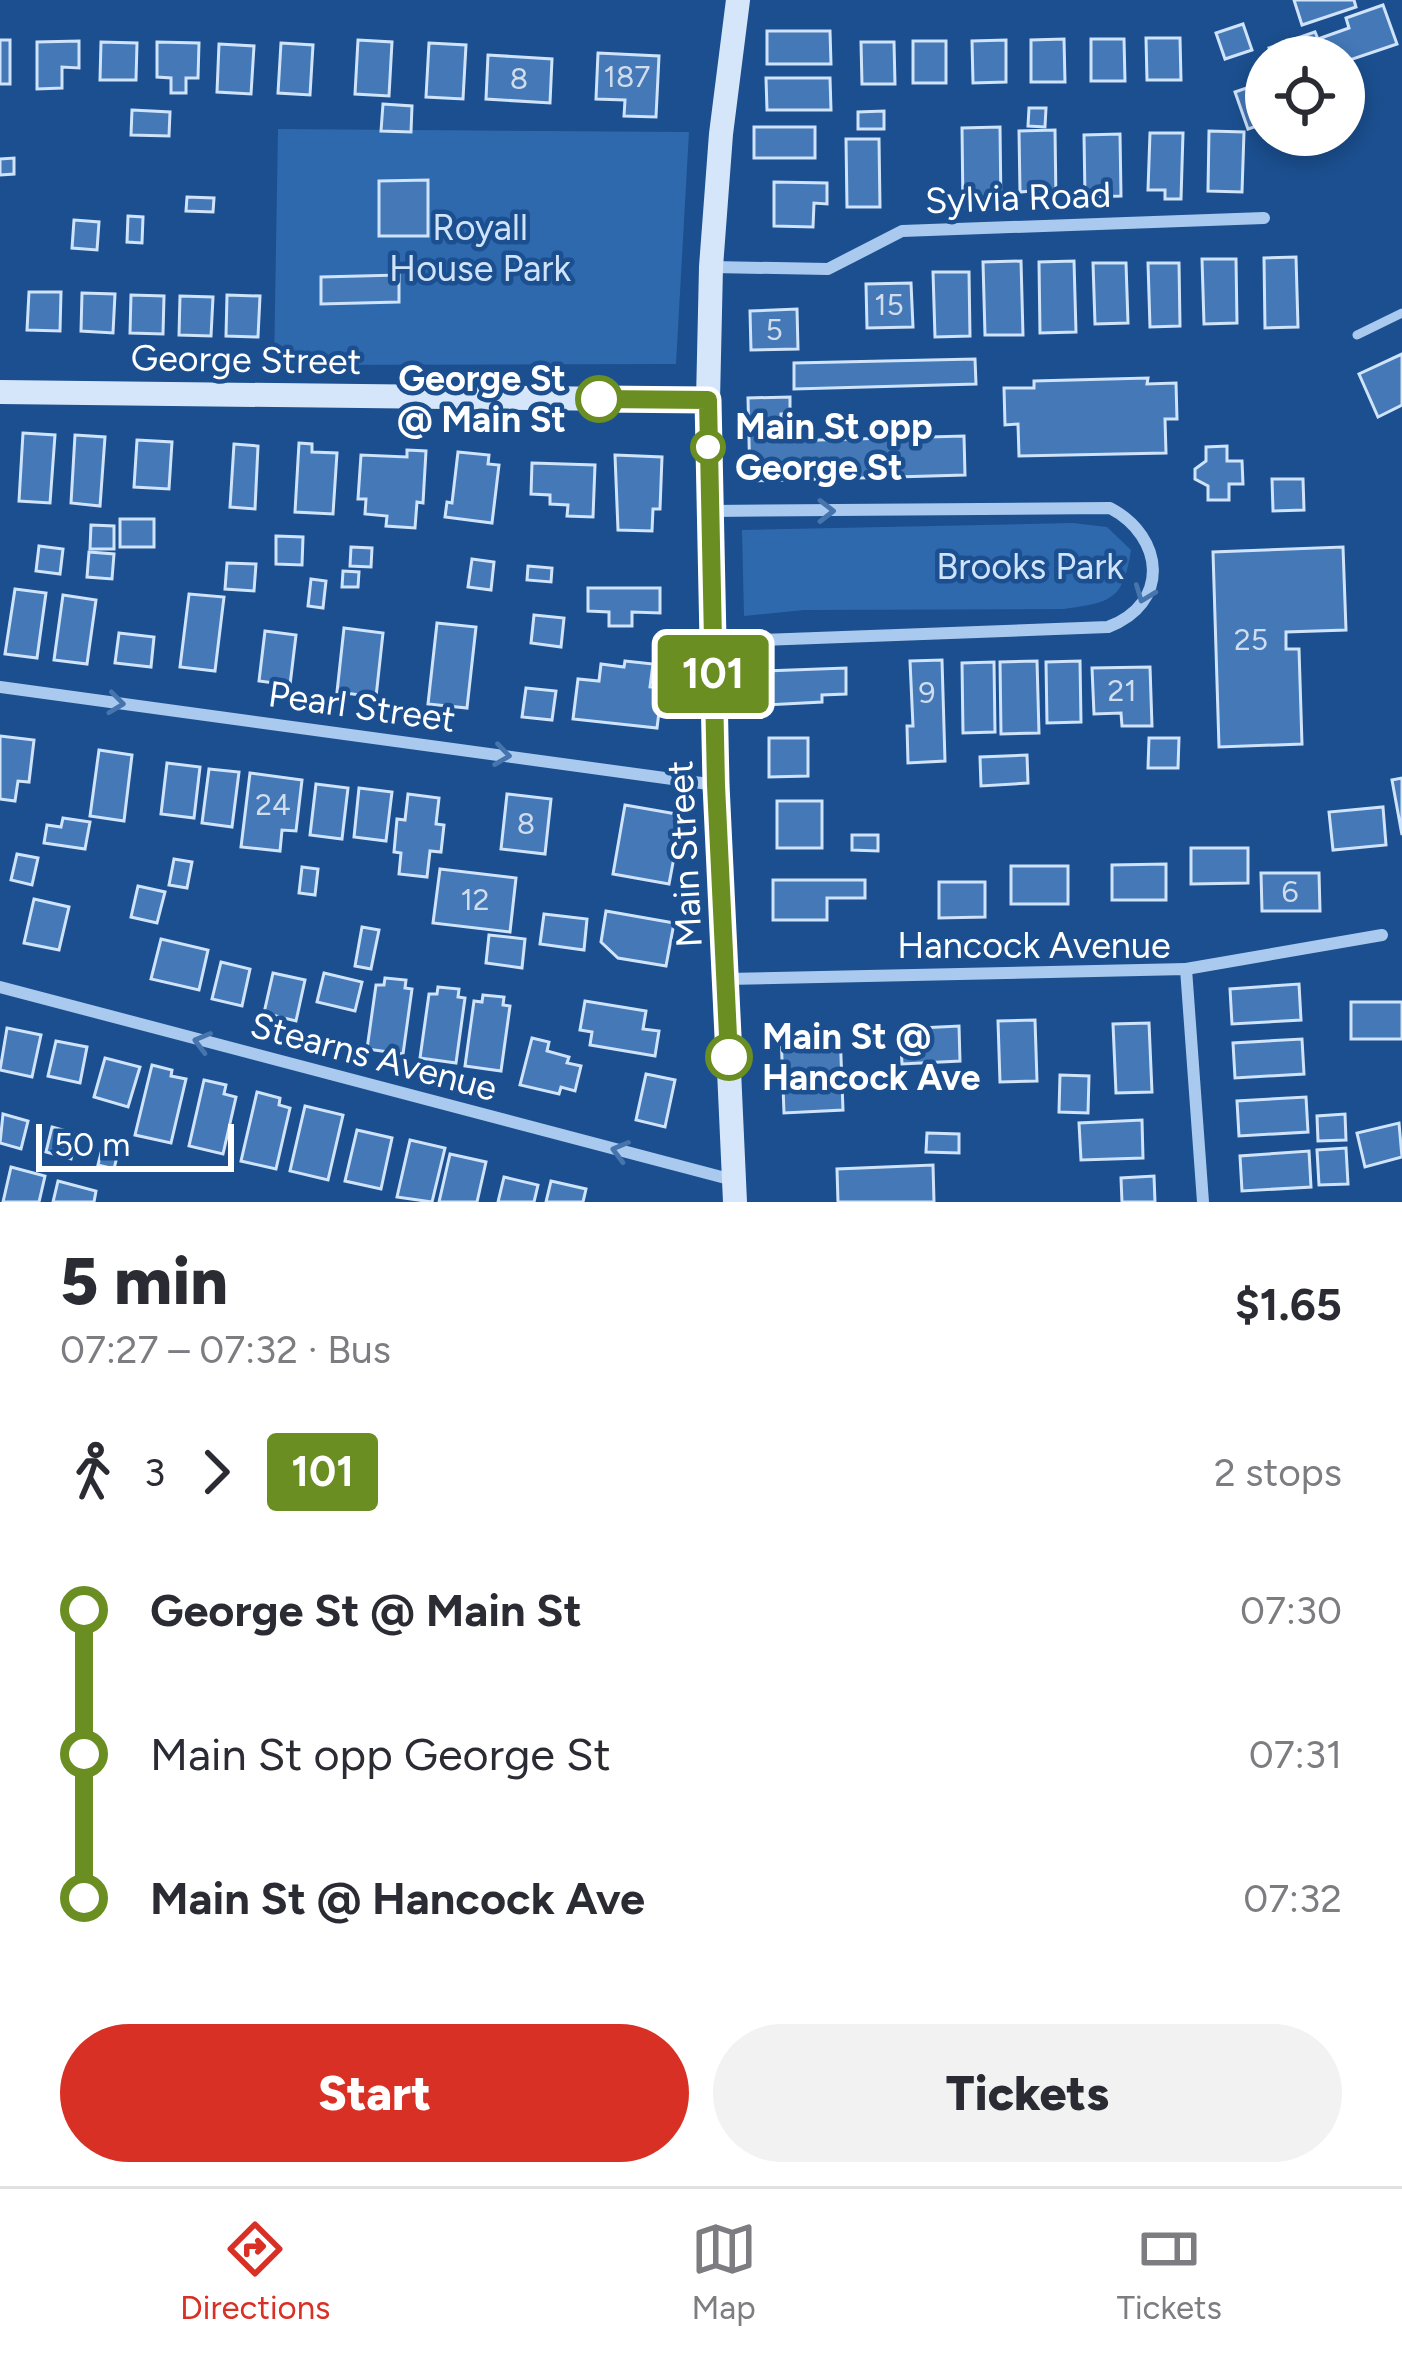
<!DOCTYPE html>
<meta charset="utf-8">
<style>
body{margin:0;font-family:Figtree,sans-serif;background:#f2f2f3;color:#2b2b33;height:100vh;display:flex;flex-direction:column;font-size:45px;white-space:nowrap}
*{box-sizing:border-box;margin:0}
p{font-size:39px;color:#7c7c81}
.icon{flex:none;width:66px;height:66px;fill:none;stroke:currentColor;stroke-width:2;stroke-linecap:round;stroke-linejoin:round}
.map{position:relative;height:1202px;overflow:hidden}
.side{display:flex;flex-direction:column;background:#fff;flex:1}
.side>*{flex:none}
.badge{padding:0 24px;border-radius:9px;font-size:42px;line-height:78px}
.fabs{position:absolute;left:1245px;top:36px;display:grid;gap:24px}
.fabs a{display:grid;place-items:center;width:120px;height:120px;border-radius:50%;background:#fff;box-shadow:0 6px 18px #0003;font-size:60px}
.scale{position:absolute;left:36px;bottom:30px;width:198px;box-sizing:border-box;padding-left:12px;border:6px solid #fff;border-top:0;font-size:33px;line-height:42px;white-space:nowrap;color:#fff;-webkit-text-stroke:9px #1b4f8f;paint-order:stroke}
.map>.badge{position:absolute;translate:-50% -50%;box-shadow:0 0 0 6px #fff}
.legs{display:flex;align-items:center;gap:18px;height:132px;padding:0 60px;font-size:39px}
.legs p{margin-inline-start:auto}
.headline{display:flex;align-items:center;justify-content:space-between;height:204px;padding:0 60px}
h1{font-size:66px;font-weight:800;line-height:90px}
.primary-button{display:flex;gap:24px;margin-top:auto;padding:24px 60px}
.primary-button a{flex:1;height:138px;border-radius:72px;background:#d93025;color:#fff;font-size:48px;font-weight:800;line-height:138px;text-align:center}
.primary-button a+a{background:#f2f2f3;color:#2b2b33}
ul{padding:0 60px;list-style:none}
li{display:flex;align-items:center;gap:42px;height:144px;font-size:45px}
li i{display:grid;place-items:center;width:18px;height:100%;margin:0 15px;background:currentColor}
li i::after{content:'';width:30px;height:30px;margin:-15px;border:9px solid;border-radius:50%;background:#fff}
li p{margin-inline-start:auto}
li:first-child i{background:linear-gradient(#0000 50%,currentColor 0)}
li:last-child i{background:linear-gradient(currentColor 50%,#0000 0)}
.dock{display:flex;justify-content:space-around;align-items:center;height:168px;border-top:3px solid #e1e1e2;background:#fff;font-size:33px;color:#7c7c81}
.dock a{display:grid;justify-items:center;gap:6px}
.dock .on{color:#d93025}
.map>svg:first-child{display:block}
</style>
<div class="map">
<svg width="1402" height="1202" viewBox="0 0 1402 1202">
<rect width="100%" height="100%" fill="#1b4f8f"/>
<g fill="#2e69ad">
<polygon points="278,129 689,132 676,364 274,365"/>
<path d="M1073 523 1107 527 1131 550C1123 601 1111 602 1064 609L804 610 744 616 742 530Z"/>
</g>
<g fill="#4478b7" stroke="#cfe3fa" stroke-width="3">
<polygon points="1294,0 1354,0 1356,7 1302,25"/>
<polygon points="1383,5 1397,44 1344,62 1344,57 1272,57 1269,48 1315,32 1318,39 1349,28 1346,18"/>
<polygon points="1243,24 1252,50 1225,59 1216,33"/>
<polygon points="767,31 830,31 831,64 767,64"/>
<polygon points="1146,38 1180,38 1181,80 1147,80"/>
<polygon points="1064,39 1065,82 1031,82 1031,40"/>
<polygon points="1091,39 1124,39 1125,81 1091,81"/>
<rect x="0" y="40" width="10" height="44"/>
<polygon points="358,40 392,42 389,96 355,94"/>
<polygon points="1006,40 1006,82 973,83 972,41"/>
<polygon points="79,41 79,68 62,67 62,88 37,89 37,42"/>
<rect x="913" y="41" width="33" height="42"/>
<polygon points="101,42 137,43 136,80 100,80"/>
<polygon points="157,42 199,43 198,78 186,78 186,93 171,93 171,78 157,77"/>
<polygon points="861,42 894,42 895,84 862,84"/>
<polygon points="281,43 313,45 310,95 278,93"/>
<polygon points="429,43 466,45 463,99 426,97"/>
<polygon points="219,44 254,46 251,94 217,92"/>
<polygon points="598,53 659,56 656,117 624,116 625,100 596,99"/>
<polygon points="488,55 552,59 550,103 486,99"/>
<polygon points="766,78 830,78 831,110 767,110"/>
<polygon points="1264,82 1266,123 1248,129 1235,92"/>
<polygon points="383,104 412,106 411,132 381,131"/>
<polygon points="1029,108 1046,108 1045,127 1028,126"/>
<polygon points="132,110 170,112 169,136 131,135"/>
<polygon points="884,111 884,129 858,129 858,112"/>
<rect x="754" y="127" width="61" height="31"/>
<polygon points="1000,127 1001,207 963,208 962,128"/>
<polygon points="1055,130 1056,201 1032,201 1032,191 1020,192 1019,131"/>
<polygon points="1209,131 1244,132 1242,192 1208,191"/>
<polygon points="1150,133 1183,133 1181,199 1165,199 1165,190 1148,190"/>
<polygon points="1120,134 1121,196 1085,197 1084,135"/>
<polygon points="846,139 879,139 880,207 847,207"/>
<polygon points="14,158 14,174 0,175 0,159"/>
<polygon points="428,180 428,236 379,236 379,181"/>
<polygon points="774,182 827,183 827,204 814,203 813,227 774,226"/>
<polygon points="187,197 214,198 213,212 186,211"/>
<polygon points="128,216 143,217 142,243 127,242"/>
<polygon points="74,220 99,222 97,250 72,248"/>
<polygon points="1296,257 1298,327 1265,328 1264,258"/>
<polygon points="1202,259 1236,259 1237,323 1204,324"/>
<polygon points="1021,261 1023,335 985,335 983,262"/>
<polygon points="1074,261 1076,332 1040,333 1039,262"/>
<polygon points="1093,263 1126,263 1128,323 1095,324"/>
<polygon points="1148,263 1179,263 1180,326 1150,327"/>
<polygon points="933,272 969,272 970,336 935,337"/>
<polygon points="399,275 399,302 321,304 321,277"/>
<polygon points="911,283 913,327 867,328 866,284"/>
<polygon points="29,292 61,292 60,331 27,330"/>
<polygon points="82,293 115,294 113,333 81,331"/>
<polygon points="131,295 164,296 163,334 130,333"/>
<polygon points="227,295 260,296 258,337 226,336"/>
<polygon points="180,296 213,297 211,336 179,335"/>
<polygon points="797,309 798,349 751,350 750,311"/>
<polygon points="1402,354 1402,405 1378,417 1359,374"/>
<polygon points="975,359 976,384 794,389 794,363"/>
<polygon points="1148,378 1147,384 1176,383 1177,419 1165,419 1166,453 1019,456 1018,424 1005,425 1004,388 1034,388 1034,381"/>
<polygon points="790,397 790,413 781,414 781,421 775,421 775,435 783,435 783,441 964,436 965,475 750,481 748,398"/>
<polygon points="23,433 55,435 50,503 19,501"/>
<polygon points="75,435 105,437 100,506 71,503"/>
<polygon points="137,440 172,442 169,489 134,487"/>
<polygon points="299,443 312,444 312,452 337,453 333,514 295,512"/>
<polygon points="234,444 258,446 255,509 230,507"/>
<polygon points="1227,446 1227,461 1242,461 1243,484 1229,484 1229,500 1208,500 1208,486 1195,479 1195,469 1206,461 1206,447"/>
<polygon points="407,450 426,451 423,503 417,502 415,528 386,526 387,516 365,514 366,499 358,499 361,455 407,457"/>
<polygon points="458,452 489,455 488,464 499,465 492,523 445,517 447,502 452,503"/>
<polygon points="615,455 662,457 660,509 653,509 652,531 618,530"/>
<polygon points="532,463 595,465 593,517 567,516 568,505 550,504 550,495 531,494"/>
<polygon points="1272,479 1303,479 1304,510 1273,511"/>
<rect x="120" y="519" width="34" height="28"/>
<polygon points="91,525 114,526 114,549 90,549"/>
<polygon points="276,536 303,537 302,565 276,564"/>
<polygon points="39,546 63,549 60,574 36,571"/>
<polygon points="351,547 372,548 371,567 350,566"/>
<polygon points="1343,547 1346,630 1286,632 1286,649 1299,649 1302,744 1219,747 1213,552"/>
<polygon points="89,552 114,554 112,579 87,577"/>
<polygon points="472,559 494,562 491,590 468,587"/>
<polygon points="227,563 256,564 254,591 225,589"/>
<polygon points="528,566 552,568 551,582 527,580"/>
<polygon points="343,571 359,572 358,587 342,587"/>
<polygon points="311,579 326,581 323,608 308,606"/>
<polygon points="588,588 660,588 660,613 632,612 632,626 609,626 609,612 588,611"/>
<polygon points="15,589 46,593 37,658 5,654"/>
<polygon points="189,594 224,597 215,671 180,667"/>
<polygon points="63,595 96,600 87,664 54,660"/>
<polygon points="534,615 564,618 561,647 531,643"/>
<polygon points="437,623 476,627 467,708 428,704"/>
<polygon points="344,628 383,633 376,697 337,692"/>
<polygon points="265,631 296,635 290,685 259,681"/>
<polygon points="119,633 154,637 151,667 115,663"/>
<polygon points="942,660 945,761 908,763 907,726 913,726 910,661"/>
<polygon points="625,661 653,664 650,687 662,688 657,728 573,719 578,679 599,681 601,664 624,667"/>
<polygon points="1037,661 1039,733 1001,734 1000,662"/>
<polygon points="1080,661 1081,722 1047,723 1046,662"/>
<polygon points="994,662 995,732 963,733 962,663"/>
<polygon points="1150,667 1152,726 1122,726 1121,713 1094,714 1092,668"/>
<polygon points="846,668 846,694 822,695 822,702 766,705 765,671"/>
<polygon points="526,688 556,691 552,720 522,717"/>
<polygon points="0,736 34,740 29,782 18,781 15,801 0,799"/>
<polygon points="769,738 808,738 808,776 769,777"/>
<polygon points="1149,738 1179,738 1178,768 1148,768"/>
<polygon points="99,750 132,755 124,821 90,816"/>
<polygon points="1027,755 1028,783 981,786 980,757"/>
<polygon points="167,763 200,767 194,818 161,814"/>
<polygon points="209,769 239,772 232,827 202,823"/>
<polygon points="250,773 302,780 296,831 282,830 280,851 241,847"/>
<polygon points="1402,778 1402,835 1392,780"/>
<polygon points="316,784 348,788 342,839 310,835"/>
<polygon points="359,788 392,792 386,841 354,837"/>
<polygon points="408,794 439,798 436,824 444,825 441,852 430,851 427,877 399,874 401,853 394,852 397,819 405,820"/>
<polygon points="507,794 551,799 545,854 501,849"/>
<rect x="777" y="801" width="45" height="47"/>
<polygon points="625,805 682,815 669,884 613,874"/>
<polygon points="1383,807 1386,845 1333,850 1329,812"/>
<polygon points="63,818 90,822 85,849 44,843 47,825 61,827"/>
<polygon points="852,835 878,835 878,851 852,850"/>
<polygon points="1191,848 1248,848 1248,883 1191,884"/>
<polygon points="17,854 38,858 32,885 11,880"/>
<polygon points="174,859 192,862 187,888 169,885"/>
<polygon points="1166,864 1166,900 1112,900 1112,865"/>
<rect x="1011" y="866" width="57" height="38"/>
<polygon points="302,867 318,869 315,895 299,893"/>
<polygon points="440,869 516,878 510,932 433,923"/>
<polygon points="1261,873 1319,873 1320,911 1262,911"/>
<polygon points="773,880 865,880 865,898 827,898 827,920 773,920"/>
<polygon points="939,882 985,882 985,917 939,918"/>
<polygon points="138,886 165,892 157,923 131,917"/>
<polygon points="34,899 69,907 59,950 24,943"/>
<polygon points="606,911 674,923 666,966 618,958 601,942"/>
<polygon points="544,914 587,919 584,950 540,944"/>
<polygon points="362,927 379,930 371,969 355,966"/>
<polygon points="489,935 525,939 522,968 486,963"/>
<polygon points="161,939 208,950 199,990 151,979"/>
<polygon points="221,962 250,969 242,1006 212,999"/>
<polygon points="273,973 305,980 296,1021 264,1013"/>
<polygon points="324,973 362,982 355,1011 317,1002"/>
<polygon points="385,978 406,980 405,988 412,989 403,1054 367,1049 376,985 384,985"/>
<polygon points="1299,984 1301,1020 1232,1024 1230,989"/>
<polygon points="438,987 459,989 458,997 465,998 456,1063 420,1058 429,994 437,994"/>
<polygon points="483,995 504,997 503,1005 510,1006 501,1071 465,1066 474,1001 482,1002"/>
<polygon points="585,1001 646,1011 643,1029 659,1031 655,1056 590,1045 592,1032 580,1030"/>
<rect x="1351" y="1002" width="51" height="37"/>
<polygon points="1035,1020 1037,1081 1000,1082 998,1021"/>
<polygon points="1149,1023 1152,1092 1116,1093 1113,1024"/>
<polygon points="959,1026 960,1061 902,1064 900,1029"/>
<polygon points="7,1028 41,1035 32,1077 0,1070"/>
<polygon points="840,1031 843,1110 784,1113 781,1033"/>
<polygon points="532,1038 549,1042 547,1051 569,1057 567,1063 581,1066 575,1091 561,1087 559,1094 520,1085"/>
<polygon points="1302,1039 1304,1074 1235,1078 1233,1043"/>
<polygon points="56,1041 87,1047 80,1083 48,1076"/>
<polygon points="105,1058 140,1067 128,1107 94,1097"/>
<polygon points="152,1065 172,1070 171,1076 186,1079 171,1143 135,1135"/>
<polygon points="646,1074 675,1080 665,1127 636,1120"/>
<polygon points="1060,1075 1089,1076 1088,1113 1059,1112"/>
<polygon points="204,1080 226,1085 224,1094 236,1097 223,1154 189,1146"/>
<polygon points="257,1092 280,1098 279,1105 290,1108 276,1169 241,1161"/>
<polygon points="1306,1097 1308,1132 1239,1136 1237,1101"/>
<polygon points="305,1106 343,1115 328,1180 290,1171"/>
<polygon points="3,1114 28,1121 21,1149 0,1143"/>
<polygon points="1345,1114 1346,1140 1318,1141 1317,1116"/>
<polygon points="1142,1120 1143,1158 1081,1160 1079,1123"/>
<polygon points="1399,1123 1402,1157 1365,1167 1357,1133"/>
<polygon points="52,1127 77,1134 71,1159 46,1152"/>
<polygon points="357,1130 392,1138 381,1189 345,1181"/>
<polygon points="927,1133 959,1134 959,1153 926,1152"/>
<polygon points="410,1140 445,1148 432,1202 397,1197"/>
<polygon points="104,1141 120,1144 114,1169 98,1165"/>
<polygon points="1346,1148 1348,1184 1319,1185 1317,1150"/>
<polygon points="1309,1151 1311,1187 1242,1191 1240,1156"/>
<polygon points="450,1154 486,1162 477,1202 439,1202"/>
<polygon points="933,1165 934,1202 838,1202 837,1169"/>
<polygon points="11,1167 45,1176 39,1202 3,1202"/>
<polygon points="1154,1176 1155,1202 1122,1202 1121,1178"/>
<polygon points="504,1177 538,1185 534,1202 498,1202"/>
<polygon points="58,1181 96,1191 94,1202 53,1202"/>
<polygon points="551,1181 586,1189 583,1202 546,1202"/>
</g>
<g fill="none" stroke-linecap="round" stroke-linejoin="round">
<polyline stroke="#a9c9ee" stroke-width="9" points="1357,335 1402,313"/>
<g stroke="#a9c9ee" stroke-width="12">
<polyline points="712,267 828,269 902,231 1264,218"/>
<path d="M710 511 1110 508C1165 537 1170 604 1108 627L712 642"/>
<polyline points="0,687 716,785"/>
<polyline points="1186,969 1382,935"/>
<polyline points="727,979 1186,969 1203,1202"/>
<polyline points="0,987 733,1180"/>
</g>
<g stroke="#d6e6fa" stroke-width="24">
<polyline points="0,392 708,400"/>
<polyline points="735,1202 716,785 708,400 711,267 721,134 738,0"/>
</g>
</g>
<defs><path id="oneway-chevron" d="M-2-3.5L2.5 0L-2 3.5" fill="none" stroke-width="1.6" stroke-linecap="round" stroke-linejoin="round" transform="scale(3)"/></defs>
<g stroke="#4674ac">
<use href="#oneway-chevron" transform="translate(826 511)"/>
<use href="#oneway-chevron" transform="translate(1144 594) rotate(111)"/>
<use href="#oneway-chevron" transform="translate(116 703) rotate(7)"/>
<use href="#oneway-chevron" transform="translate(502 755) rotate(8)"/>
<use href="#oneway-chevron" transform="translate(202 1042) rotate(-165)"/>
<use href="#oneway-chevron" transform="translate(620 1151) rotate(-165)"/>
</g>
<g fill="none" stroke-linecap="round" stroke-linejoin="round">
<defs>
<polyline id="line-1" points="599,399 708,400 716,785 729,1057"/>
</defs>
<use href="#line-1" stroke="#fff" stroke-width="27"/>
<use href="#line-1" stroke="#6b8e23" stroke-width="18"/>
</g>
<g fill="#fff" stroke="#6b8e23" stroke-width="6">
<circle cx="599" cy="399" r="21"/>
<circle cx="708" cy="447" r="15"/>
<circle cx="729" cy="1057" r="21"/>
</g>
<g text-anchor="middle" stroke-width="9" stroke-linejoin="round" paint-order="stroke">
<g font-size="30" fill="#d0dded">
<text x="627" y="87">187</text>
<text x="519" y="89">8</text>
<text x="889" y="315">15</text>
<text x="774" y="340">5</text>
<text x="1251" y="650">25</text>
<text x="1122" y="701">21</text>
<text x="927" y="703">9</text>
<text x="273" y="815">24</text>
<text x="526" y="834">8</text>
<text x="1290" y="902">6</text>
<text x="475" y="910">12</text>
</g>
<g font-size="36" fill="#fff" stroke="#1b4f8f">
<text transform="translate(1018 197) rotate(-2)" y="13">Sylvia Road</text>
<text transform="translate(246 359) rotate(1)" y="13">George Street</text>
<text transform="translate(362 706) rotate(8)" y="13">Pearl Street</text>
<text transform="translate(684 854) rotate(-93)" y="13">Main Street</text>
<text x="1034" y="958">Hancock Avenue</text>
<text transform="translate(374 1056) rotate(15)" y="13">Stearns Avenue</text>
</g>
<g font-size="36" fill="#cfe3fa" stroke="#1b4f8f">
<text x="480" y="240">Royall<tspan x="480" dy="41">House Park</tspan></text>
<text x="1030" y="579">Brooks Park</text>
</g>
<g font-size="36" font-weight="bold" fill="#fff" stroke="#1b4f8f" text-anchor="start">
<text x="566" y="391" text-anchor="end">George St<tspan x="566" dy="41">@ Main St</tspan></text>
<text x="735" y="439">Main St opp<tspan x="735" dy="41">George St</tspan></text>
<text x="762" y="1049">Main St @<tspan x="762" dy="41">Hancock Ave</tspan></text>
</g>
</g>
</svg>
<div class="fabs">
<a><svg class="icon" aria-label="locate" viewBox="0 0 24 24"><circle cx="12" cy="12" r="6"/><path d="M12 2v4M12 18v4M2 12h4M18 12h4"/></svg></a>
</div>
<div class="scale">50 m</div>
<b class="badge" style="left:713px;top:674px;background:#6b8e23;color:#fff">101</b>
</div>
<section class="side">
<div class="headline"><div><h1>5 min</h1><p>07:27 – 07:32 · Bus</p></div><b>$1.65</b></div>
<div class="legs"><svg class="icon" aria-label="walk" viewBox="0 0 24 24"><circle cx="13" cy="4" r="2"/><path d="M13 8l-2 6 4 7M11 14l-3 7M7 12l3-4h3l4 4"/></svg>3<svg class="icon" aria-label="forward" viewBox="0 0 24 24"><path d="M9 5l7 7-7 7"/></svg><b class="badge" style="background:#6b8e23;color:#fff">101</b><p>2 stops</p></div>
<ul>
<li><i style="color:#6b8e23"></i><b>George St @ Main St</b><p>07:30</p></li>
<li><i style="color:#6b8e23"></i><span>Main St opp George St</span><p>07:31</p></li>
<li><i style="color:#6b8e23"></i><b>Main St @ Hancock Ave</b><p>07:32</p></li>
</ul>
<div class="primary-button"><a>Start</a><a>Tickets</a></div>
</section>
<nav class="dock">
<a class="on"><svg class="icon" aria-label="directions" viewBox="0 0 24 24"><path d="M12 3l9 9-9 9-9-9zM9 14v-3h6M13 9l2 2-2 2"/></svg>Directions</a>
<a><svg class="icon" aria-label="map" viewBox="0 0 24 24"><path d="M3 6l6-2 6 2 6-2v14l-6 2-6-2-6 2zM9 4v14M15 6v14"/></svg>Map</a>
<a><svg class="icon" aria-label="tickets" viewBox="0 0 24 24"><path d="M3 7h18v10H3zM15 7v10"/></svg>Tickets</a>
</nav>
